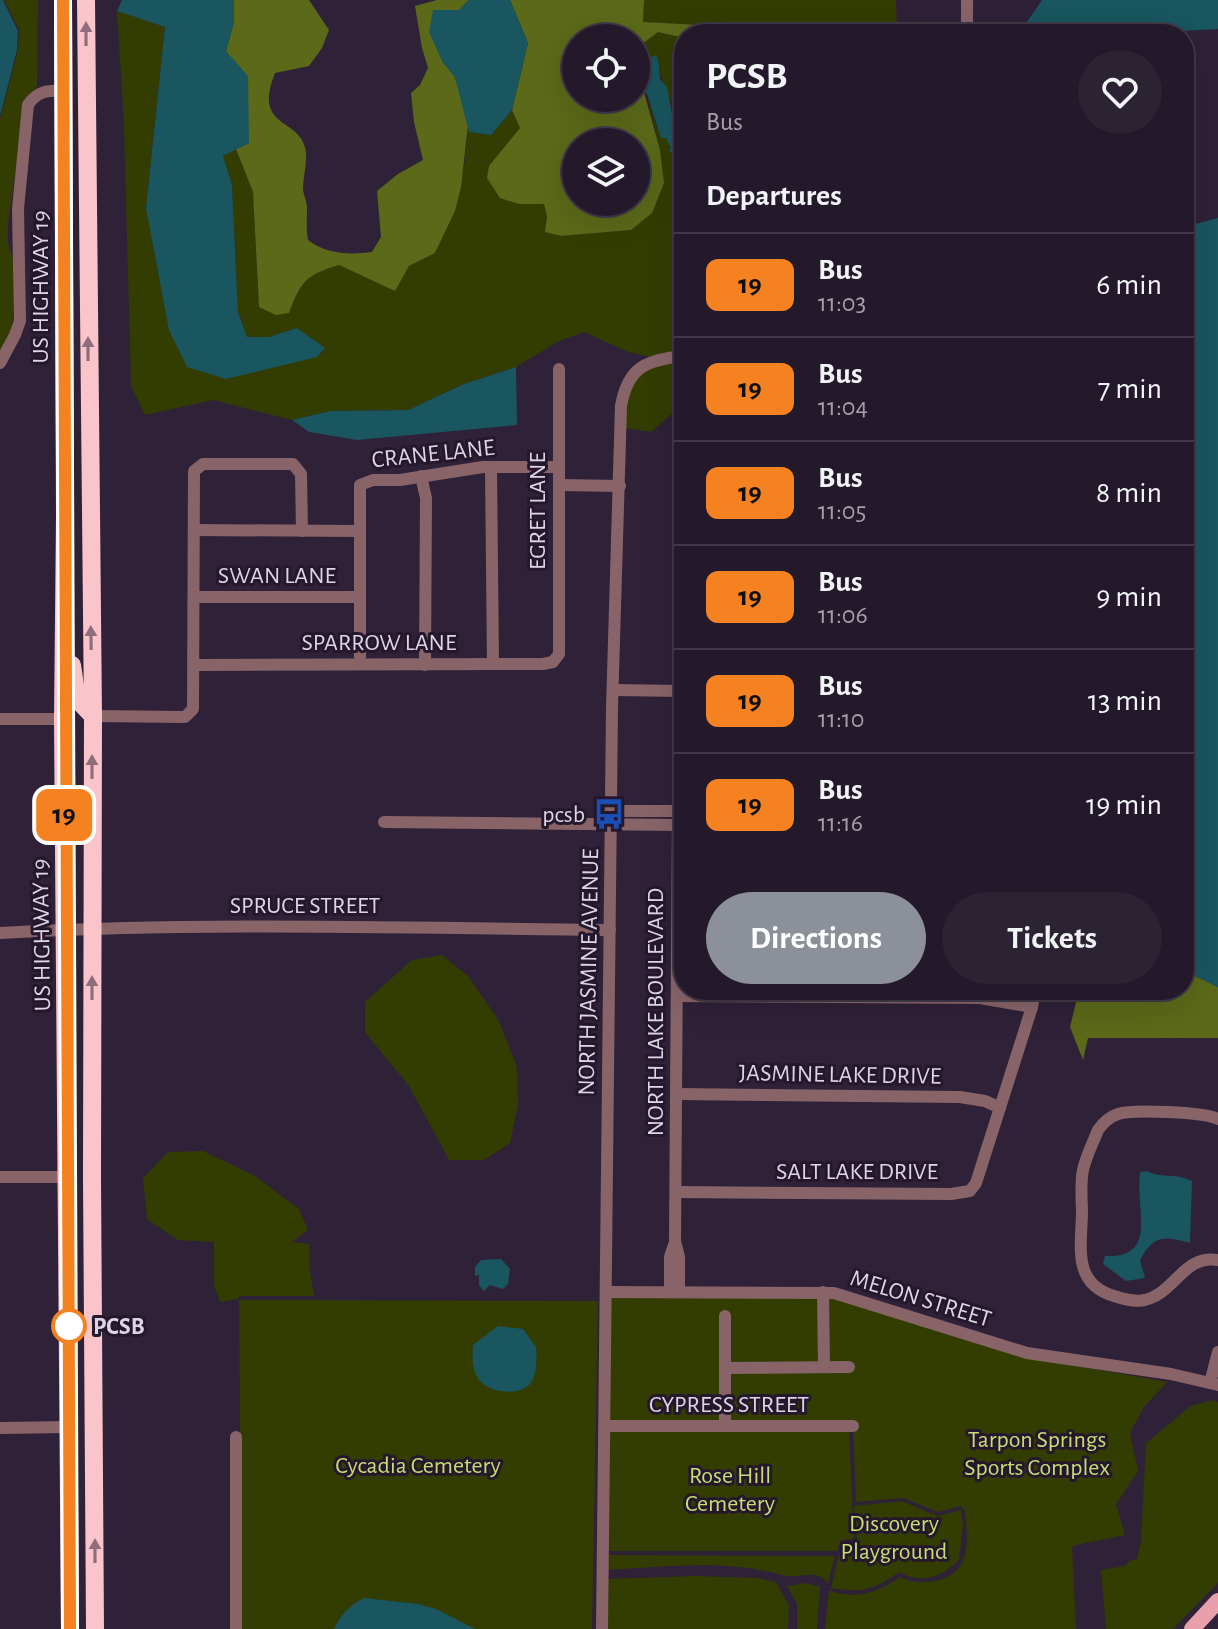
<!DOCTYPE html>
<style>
body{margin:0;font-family:"Alegreya Sans",sans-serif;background:#2b2232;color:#f1f3f6;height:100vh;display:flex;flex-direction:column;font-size:30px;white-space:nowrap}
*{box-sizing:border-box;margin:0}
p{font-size:26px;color:#a3a0a8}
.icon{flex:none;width:44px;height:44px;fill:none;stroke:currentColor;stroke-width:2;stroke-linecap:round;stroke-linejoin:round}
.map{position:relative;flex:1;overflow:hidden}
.drawer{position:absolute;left:674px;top:24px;width:520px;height:976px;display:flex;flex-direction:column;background:#23192a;border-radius:32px;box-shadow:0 8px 32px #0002,0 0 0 2px #403847}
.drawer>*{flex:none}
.badge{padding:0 16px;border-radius:12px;font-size:28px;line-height:52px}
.buttons{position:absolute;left:562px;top:24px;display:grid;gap:16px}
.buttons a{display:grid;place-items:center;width:88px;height:88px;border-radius:50%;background:#23192a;box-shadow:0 8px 32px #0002,0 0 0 2px #403847;font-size:40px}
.map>.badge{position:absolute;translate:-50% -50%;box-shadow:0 0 0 4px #fff}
h2{padding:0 32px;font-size:30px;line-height:72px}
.round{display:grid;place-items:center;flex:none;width:84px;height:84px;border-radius:42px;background:#2b2232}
.overview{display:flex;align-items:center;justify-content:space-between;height:136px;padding:0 32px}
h1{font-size:38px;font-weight:600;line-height:60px}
.primary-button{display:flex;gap:16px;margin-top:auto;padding:16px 32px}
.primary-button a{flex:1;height:92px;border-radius:48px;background:#8c9099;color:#fff;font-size:32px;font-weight:600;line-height:92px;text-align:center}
.primary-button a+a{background:#2b2232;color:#f1f3f6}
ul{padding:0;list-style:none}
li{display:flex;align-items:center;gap:24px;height:104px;padding:0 32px;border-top:2px solid #403847}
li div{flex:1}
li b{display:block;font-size:30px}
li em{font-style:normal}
li .badge{min-width:88px;font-weight:700;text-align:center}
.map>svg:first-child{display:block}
</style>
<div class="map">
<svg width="1218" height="1629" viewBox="0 0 1218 1629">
<rect width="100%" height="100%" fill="#2f2138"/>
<g fill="#333d02">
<polygon points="4,0 38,0 37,87 26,97 8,225 8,243 14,262 13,318 12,328 0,351 0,119 18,50 19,30"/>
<polygon points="644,0 896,0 897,32 843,30 843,34 803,34 800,30 643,22"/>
<path d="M117 11 165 27 146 208 187 367 297 328 269 337H247L238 312 232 185 223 156 236 149 253 192 259 307 289 313C301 281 306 275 339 265L395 290 409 266 435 253 455 211 465 160 468 125 469 132 491 135 512 110 520 128 519 204H545L547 216 545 231 561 236 631 230 660 150 646 93 658 130 669 142 671 148 668 149 675 152C675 134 675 118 670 101 666 87 660 79 659 64L654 57 642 58 641 45 658 32 684 38V351L650 357 628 352 584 332 559 341 516 367 464 384 408 410 330 411 292 420 213 400 145 415 131 386 124 125Z"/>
<path d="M684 361V403L651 432 625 428C627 407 628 375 652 366 662 363 674 363 684 361Z"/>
<polygon points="442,955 468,976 499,1021 517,1067 518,1105 510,1143 484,1160 449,1160 409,1086 365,1032 365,1002 412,960"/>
<polygon points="203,1151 255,1176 299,1209 308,1230 292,1242 309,1244 310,1273 314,1296 240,1296 237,1299 220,1302 214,1286 214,1242 178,1240 147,1219 143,1178 168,1152"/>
<path d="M611 1297 833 1298 1020 1356 1167 1382 1144 1407 1130 1433 1138 1471 1116 1504 1125 1535 1072 1546 1076 1629H825L829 1590C856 1601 878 1592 900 1577 919 1587 953 1583 963 1561 969 1547 967 1524 964 1509L960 1506 938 1512 903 1498 856 1502 853 1430H857L856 1421H609Z"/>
<polygon points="239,1300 598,1301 592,1629 242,1629"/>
<polygon points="1212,1400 1218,1402 1218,1583 1173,1629 1106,1629 1101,1570 1125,1566 1129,1561 1137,1559 1141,1541 1146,1443 1191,1406"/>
<polygon points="609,1426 849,1428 854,1539 841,1540 837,1551 605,1551"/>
<path d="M901 1501 938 1516 961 1510 963 1525 959 1560C941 1577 923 1585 899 1572 874 1590 862 1593 831 1588L842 1542H857L854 1506Z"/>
<path d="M607 1555 835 1556 828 1583C815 1567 797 1580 782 1575 727 1559 664 1567 607 1570Z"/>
<polygon points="695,1576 758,1578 776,1582 789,1606 788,1629 606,1629 607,1579"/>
<polygon points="806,1583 820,1587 817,1629 797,1629 797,1604 787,1586"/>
</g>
<g fill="#5b6919" fill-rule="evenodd">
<path d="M234 0H309L329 30 322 48 309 66 275 73C252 131 301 116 306 152 307 164 303 177 303 190 304 196 307 202 307 208 307 219 306 228 308 240 326 254 349 255 372 252L381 237 377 191 398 174 423 160 414 122 411 93 420 85 428 68 422 48 415 6 437 0H469L459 10 442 61 455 77 468 125 461 187 455 211 435 253 409 266 395 291 339 265C306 275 301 281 289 313L276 315 259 307 253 192 236 149 249 143 226 51 234 22Z"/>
<path d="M510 0H644L643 22 801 30 803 34H684V38L658 32 641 45 642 58H638L639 69 645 81 644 92 660 150 664 183 652 213 631 230 561 236 545 232 547 216 544 204H519L500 198 487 178 489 166 520 128 512 110 528 43ZM576 38H636V98H576ZM576 142H636V202H576Z"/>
<polygon points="1184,967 1191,974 1218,987 1218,1038 1088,1038 1083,1060 1070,1027 1079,990 1184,990"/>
</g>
<g fill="#19565f">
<polygon points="0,0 3,0 18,31 17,50 0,116"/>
<polygon points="122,0 234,0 234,22 226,51 248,76 249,143 223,156 232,185 238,312 247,337 269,337 297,328 325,348 317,357 226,379 187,367 169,330 146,208 165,27 117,11"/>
<polygon points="469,0 510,0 528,43 512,110 491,135 469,132 455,77 442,61 429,32 433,10 459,10"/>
<polygon points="1042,0 1218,0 1218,29 1123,34 1024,34 1027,22"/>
<path d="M656 55 659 64 660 79 667 87 674 125 679 131 676 133 674 155 668 150 671 148 666 138H661L647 94 644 92C646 78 639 70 638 57H652Z"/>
<polygon points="1218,218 1218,987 1191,974 1184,967 1184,227"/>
<polygon points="516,367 517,425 357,440 309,432 292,420 330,411 408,410 464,384"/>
<path d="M1147 1171C1160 1179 1173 1172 1192 1181L1190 1243C1165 1236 1154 1234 1140 1260L1145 1278 1126 1281 1103 1264 1105 1256C1159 1258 1135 1211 1140 1172Z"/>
<polygon points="501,1259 510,1269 508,1284 503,1289 490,1285 484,1291 479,1285 479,1275 475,1276 475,1267 481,1260"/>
<path d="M498 1326 523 1329 536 1347C537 1358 537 1376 530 1384 519 1396 492 1393 481 1382 472 1373 472 1357 473 1345Z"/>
<path d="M364 1598 418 1604 436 1609 475 1629H334C341 1614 350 1605 364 1598Z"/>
</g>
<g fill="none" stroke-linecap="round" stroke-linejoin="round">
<g stroke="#886469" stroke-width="12">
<polyline points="967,0 967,34"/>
<path d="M0 363 15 335 20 321 18 209 28 105C37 91 48 90 63 91"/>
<polyline points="491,467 493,664"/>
<polyline points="421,476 426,498 425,665"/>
<polyline points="559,485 620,486"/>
<polyline points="194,530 359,531"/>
<polyline points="194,597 359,597"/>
<polyline points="360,664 360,485 373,480 400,480 483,467 559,467"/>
<polyline points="194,665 543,664 553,662 559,654 559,369"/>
<polyline points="613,690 684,691"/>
<polyline points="683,691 684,515"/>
<polyline points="93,716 185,717 193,709 194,471 203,464 293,464 301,474 302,531"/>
<polyline points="0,719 63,719"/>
<polyline points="612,811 678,811"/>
<polyline points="384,822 679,825"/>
<path d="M0 933C203 922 407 928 610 930"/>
<polyline points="677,996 980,998 1032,1007"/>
<polyline points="677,1094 960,1097 985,1101 1000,1108"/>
<path d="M1218 1119C1204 1112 1133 1109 1118 1114 1109 1117 1103 1123 1098 1130 1093 1143 1086 1156 1083 1170 1080 1184 1082 1200 1082 1214 1081 1248 1073 1284 1114 1296 1123 1299 1135 1302 1145 1300 1175 1293 1184 1254 1218 1260"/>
<polyline points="0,1177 68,1177"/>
<polyline points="676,1192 951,1194 970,1191 976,1183 1032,1007 1035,990"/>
<polyline points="607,1292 834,1293 1027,1353 1171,1374 1218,1385"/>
<polyline points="670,1292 670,1257 674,1245"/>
<polyline points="679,1292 679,1257 675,1241 678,811 683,783"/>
<polyline points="823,1292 824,1367"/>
<polyline points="725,1368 849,1367"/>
<polyline points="1210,1383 1218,1352"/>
<polyline points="725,1421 725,1316"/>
<polyline points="605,1426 853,1426"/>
<polyline points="0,1428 69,1427"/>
<polyline points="236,1629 236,1437"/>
<path d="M602 1629 612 708 621 406C628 366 647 360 684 356"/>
</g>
<polyline stroke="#e9a0aa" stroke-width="16" points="1192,1629 1218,1601"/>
<g stroke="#f9c4ca" stroke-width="18">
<polyline points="63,0 65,515 63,719 70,1629"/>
<polyline points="86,0 93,716 92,1177 95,1629"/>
<polyline points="72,665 77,699 93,716"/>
</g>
</g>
<defs><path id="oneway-solid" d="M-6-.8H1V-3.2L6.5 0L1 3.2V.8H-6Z" transform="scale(2)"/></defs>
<g fill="#8f6e7c">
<use href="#oneway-solid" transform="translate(86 34) rotate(-90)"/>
<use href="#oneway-solid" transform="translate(88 349) rotate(-90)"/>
<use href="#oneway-solid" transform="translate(91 638) rotate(-91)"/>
<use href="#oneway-solid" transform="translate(92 767) rotate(-90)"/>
<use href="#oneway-solid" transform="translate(92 988) rotate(-90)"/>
<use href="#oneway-solid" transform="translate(95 1551) rotate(-90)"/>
</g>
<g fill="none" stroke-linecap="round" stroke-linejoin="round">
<defs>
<path id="line" d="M63 0C63 543 66 1086 70 1629"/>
</defs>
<use href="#line" stroke="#fff" stroke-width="18"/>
<use href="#line" stroke="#f58220" stroke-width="12"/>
</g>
<defs>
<symbol id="bus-bare" viewBox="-9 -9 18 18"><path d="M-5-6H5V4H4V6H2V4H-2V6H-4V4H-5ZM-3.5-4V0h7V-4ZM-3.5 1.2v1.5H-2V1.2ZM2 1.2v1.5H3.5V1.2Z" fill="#1a4fb4" stroke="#25182d" stroke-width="2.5" paint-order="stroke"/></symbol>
</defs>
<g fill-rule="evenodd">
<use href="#bus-bare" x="587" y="792" width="44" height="44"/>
</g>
<circle fill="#fff" stroke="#f58220" stroke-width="4" cx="69" cy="1326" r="16"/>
<g text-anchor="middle" stroke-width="6" stroke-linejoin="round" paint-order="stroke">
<g font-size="24" fill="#ddd5e4" stroke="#25182d">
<text transform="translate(40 287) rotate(-90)" y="8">US HIGHWAY 19</text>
<text transform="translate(433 453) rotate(-6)" y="8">CRANE LANE</text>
<text transform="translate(537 511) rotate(-90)" y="8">EGRET LANE</text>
<text x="277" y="583">SWAN LANE</text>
<text x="379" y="650">SPARROW LANE</text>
<text x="305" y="913">SPRUCE STREET</text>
<text transform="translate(41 935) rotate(-91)" y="8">US HIGHWAY 19</text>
<text transform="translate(588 972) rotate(-89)" y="8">NORTH JASMINE AVENUE</text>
<text transform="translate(655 1012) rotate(-90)" y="8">NORTH LAKE BOULEVARD</text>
<text transform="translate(840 1074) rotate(1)" y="8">JASMINE LAKE DRIVE</text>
<text x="857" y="1179">SALT LAKE DRIVE</text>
<text transform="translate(921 1298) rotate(17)" y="8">MELON STREET</text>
<text x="729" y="1412">CYPRESS STREET</text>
</g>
<g font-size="24" fill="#ddd5e4" stroke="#25182d" text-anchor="end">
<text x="585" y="822">pcsb</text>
</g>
<g font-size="24" font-weight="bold" fill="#ddd5e4" stroke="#25182d" text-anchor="start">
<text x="93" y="1334">PCSB</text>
</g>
<g font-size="24" fill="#c7dd74" stroke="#25182d">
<text x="1037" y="1447">Tarpon Springs<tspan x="1037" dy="28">Sports Complex</tspan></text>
<text x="418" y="1473">Cycadia Cemetery</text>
<text x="730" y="1483">Rose Hill<tspan x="730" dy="28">Cemetery</tspan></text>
<text x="894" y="1531">Discovery<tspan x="894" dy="28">Playground</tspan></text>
</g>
</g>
</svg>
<div class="buttons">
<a><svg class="icon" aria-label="locate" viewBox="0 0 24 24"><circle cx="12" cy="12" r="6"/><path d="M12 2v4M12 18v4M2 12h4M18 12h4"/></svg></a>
<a><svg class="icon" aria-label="layers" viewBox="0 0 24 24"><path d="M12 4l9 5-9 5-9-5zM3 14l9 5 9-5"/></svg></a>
</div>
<b class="badge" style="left:64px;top:815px;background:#f58220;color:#111">19</b>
<section class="drawer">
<div class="overview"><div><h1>PCSB</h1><p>Bus</p></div><a class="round"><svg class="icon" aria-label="heart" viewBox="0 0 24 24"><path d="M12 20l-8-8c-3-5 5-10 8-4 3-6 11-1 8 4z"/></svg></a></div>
<h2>Departures</h2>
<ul>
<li><span class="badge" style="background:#f58220;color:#111">19</span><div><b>Bus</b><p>11:03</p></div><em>6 min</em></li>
<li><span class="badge" style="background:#f58220;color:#111">19</span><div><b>Bus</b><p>11:04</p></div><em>7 min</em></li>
<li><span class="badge" style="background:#f58220;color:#111">19</span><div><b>Bus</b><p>11:05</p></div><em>8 min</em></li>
<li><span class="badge" style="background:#f58220;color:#111">19</span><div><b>Bus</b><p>11:06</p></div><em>9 min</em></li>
<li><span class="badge" style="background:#f58220;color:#111">19</span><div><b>Bus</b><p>11:10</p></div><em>13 min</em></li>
<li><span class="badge" style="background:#f58220;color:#111">19</span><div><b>Bus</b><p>11:16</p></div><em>19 min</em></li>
</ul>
<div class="primary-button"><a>Directions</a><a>Tickets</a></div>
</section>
</div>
